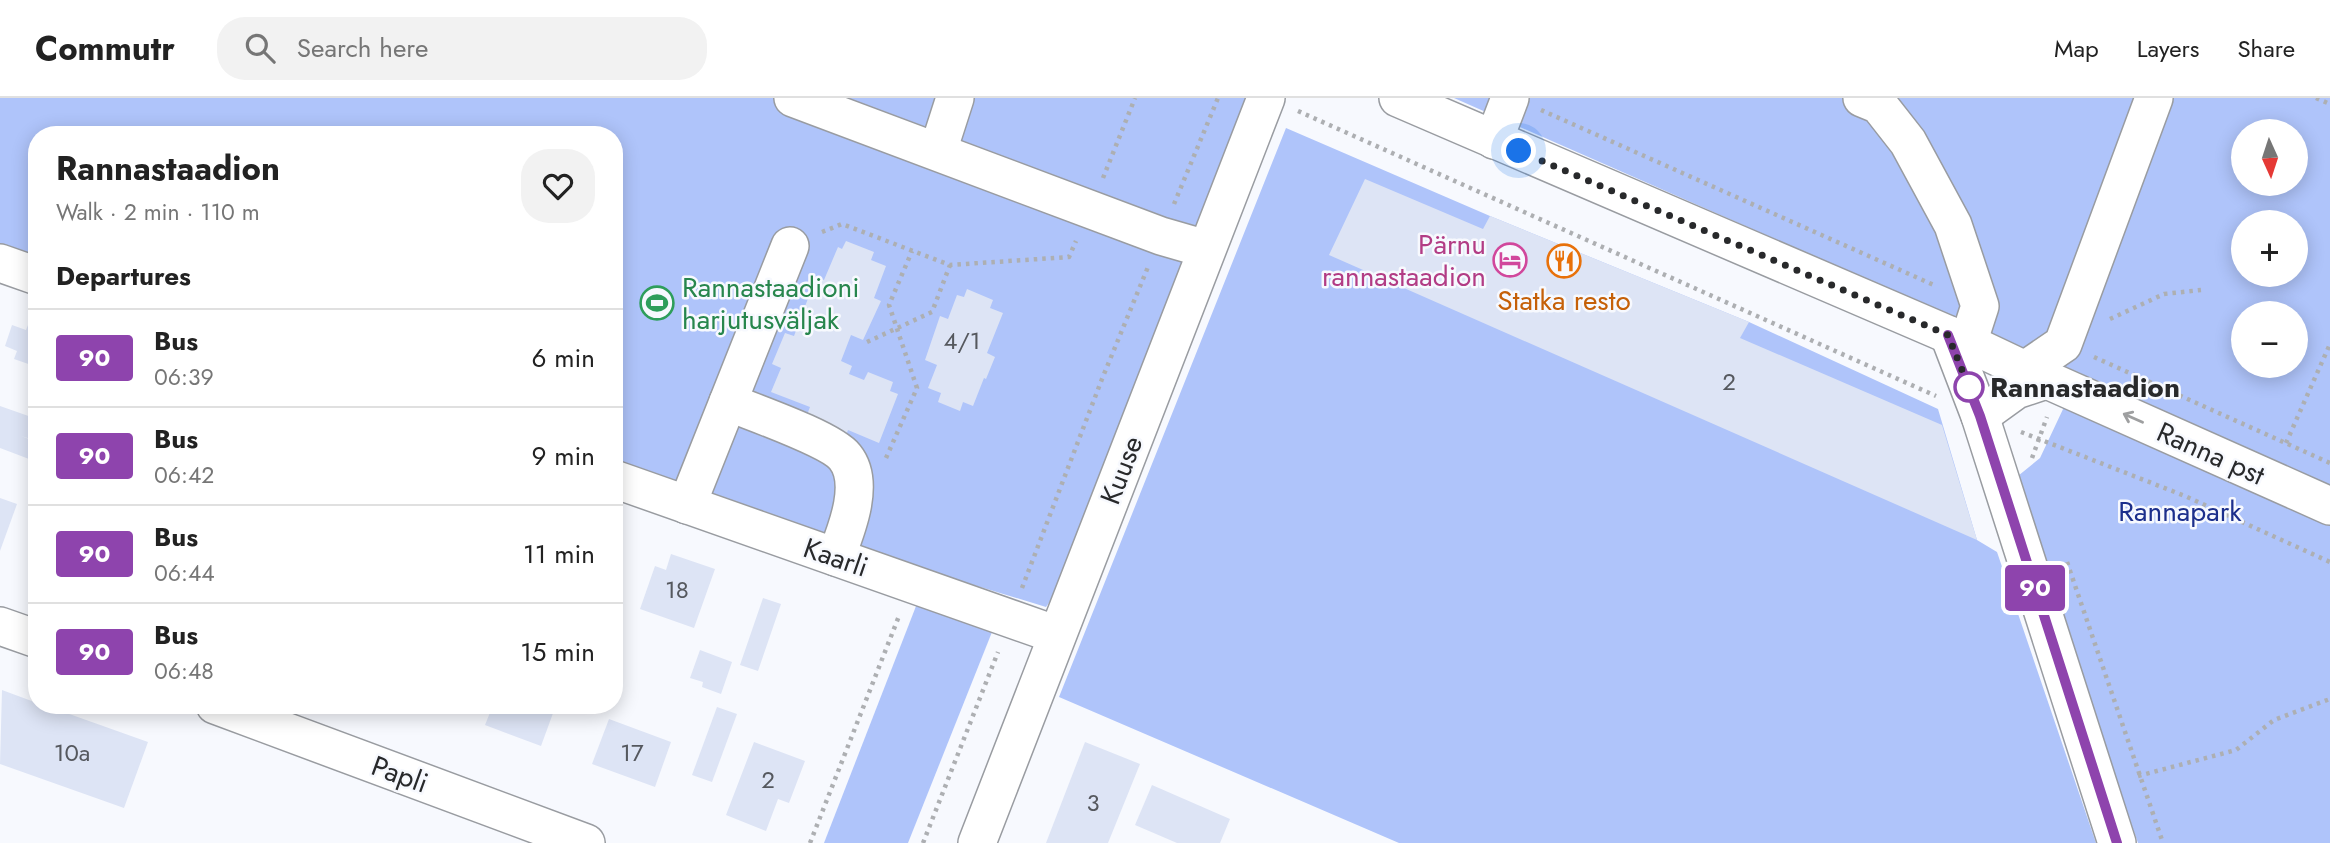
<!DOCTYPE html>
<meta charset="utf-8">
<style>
body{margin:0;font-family:Jost,sans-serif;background:#f2f2f2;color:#222;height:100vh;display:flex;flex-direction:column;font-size:26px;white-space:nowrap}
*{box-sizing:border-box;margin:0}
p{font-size:23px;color:#767676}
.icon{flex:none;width:38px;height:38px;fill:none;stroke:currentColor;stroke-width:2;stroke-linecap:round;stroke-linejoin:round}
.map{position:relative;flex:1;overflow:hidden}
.details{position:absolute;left:28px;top:28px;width:595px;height:588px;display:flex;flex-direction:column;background:#fff;border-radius:28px;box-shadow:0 4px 18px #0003}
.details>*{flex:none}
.badge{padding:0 14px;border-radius:5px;font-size:24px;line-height:46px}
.needle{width:46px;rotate:177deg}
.controls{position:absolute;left:2231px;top:21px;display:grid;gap:14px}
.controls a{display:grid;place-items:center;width:77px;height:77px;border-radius:50%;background:#fff;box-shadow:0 4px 18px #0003;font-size:35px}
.you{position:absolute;width:35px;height:35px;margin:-18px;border:5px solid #fff;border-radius:50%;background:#1a73e8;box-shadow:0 0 0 10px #1a73e833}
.map>.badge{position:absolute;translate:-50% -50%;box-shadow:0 0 0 4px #fff}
h2{padding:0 28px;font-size:26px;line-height:63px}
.round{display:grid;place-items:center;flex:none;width:74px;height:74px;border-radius:28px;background:#f2f2f2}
.summary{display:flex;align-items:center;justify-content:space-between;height:119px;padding:0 28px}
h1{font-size:33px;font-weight:700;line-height:52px}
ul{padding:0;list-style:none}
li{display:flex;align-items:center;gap:21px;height:98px;padding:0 28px;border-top:2px solid #e0e0e0}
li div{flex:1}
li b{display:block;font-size:26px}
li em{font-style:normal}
li .badge{min-width:77px;font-weight:700;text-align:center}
header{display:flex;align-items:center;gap:42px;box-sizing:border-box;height:98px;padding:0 35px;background:#fff;border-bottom:2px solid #e0e0e0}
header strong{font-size:33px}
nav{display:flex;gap:38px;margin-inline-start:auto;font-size:24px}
.search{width:490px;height:63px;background:#f2f2f2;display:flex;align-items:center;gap:18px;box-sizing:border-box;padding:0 24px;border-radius:28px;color:#767676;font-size:26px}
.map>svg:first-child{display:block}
</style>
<header>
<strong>Commutr</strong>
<div class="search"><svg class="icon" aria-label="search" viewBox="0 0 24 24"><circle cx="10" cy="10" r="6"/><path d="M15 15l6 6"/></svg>Search here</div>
<nav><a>Map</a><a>Layers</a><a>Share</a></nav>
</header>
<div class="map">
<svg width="2330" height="745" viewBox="0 0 2330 745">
<rect width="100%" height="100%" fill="#f7f9fe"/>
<g fill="#afc4fa" fill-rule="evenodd">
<polygon points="0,0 1254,0 1066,481 1046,509 876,457 614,366 614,37 37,37 37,166 0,153"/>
<path d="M1454 0H2330V745H2138L2066 541 2013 382 2040 360 2080 275ZM2244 33H2296V86H2244ZM2244 124H2296V177H2244ZM2244 215H2296V268H2244Z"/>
<polygon points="1286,30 1490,118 1749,224 1938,311 1977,442 1997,454 2096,745 1399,745 1059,599"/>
<polygon points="918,503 992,534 908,745 824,745"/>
</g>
<g fill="#dde4f5">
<polygon points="1365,81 1483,131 1490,118 1749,224 1740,240 1942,327 1977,442 1329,157"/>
<polygon points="846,143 874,154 871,162 886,168 874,200 881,203 863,242 851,237 841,263 852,268 849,276 864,282 868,274 893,284 890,293 898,296 879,345 848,332 845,340 805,322 810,309 771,294 781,270 772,266 785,235 794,238 816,179 824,182 838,149 842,151"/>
<polygon points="967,191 993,202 990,210 1003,215 987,255 995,259 986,281 984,280 973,308 963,304 960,313 938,304 941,295 928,290 937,267 925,262 940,218 948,221 957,197 964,199"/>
<polygon points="30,222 37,225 37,269 14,261 17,253 5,248 12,227 26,232"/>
<polygon points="0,308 37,321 37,343 21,338 37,344 37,364 0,350"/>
<polygon points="0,400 17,406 0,453"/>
<polygon points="671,456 715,471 694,530 640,511 655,468 666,472"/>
<polygon points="763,500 781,506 758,573 740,567"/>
<polygon points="700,552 732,564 721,596 702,589 703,584 690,580"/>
<polygon points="2,592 37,605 37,607 44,607 148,644 124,710 0,666"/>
<polygon points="493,607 556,607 541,648 485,627"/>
<polygon points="717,609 737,616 712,684 692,677"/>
<polygon points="609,621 671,644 655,689 592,666"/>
<polygon points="754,644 805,663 789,705 778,701 766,733 726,717"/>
<polygon points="1085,644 1140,666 1108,745 1046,745"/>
<polygon points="1152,687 1230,721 1220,745 1177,745 1135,727"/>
</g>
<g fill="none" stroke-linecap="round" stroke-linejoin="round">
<defs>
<g id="minor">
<polyline points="793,0 1161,138 1206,151"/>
<polyline points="1398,0 1968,245 2025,272 2330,408"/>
<polyline points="1862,0 1879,7 1908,44 1953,127 1980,208 1968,245"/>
<polyline points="1494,42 1510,0"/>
<polyline points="938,53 955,0"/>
<polyline points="0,165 37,178"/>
<polyline points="1949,237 1980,318 2117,745"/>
<polyline points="2025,272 2063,246 2154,0"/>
<path d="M728 304C752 314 831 341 845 359 866 385 846 433 836 459"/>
<polyline points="1980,318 2016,292 2046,282"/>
<polyline points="614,381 1057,537"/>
<polyline points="687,407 790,148"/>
<polyline points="0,528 37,541"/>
<polyline points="215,607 586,745"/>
<polyline points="977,745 1266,0"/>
</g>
</defs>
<use href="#minor" stroke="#999ca1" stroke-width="40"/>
<g stroke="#adafb2" stroke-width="4.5" stroke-dasharray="3.5 5" stroke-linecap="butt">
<polyline points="2316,0 2330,6"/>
<polyline points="1541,12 1936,188"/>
<polyline points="1298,13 1936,298"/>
<polyline points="1103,80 1135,0"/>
<polyline points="1174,106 1218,0"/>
<polyline points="822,134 842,126 950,167 1069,159 1076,143"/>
<polyline points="2110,221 2164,196 2201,192"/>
<polyline points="867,244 932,214 950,167"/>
<polyline points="2094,259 2330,365"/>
<polyline points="2021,334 2185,398 2330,464"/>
<polyline points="2286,345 2330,246"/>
<polyline points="886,360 917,290 889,207 912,153"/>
<polyline points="2032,360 2047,319"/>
<polyline points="2067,464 2163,745"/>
<polyline points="1022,490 1102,281 1148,169"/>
<polyline points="2138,678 2236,652 2274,622 2330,601"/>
<polyline points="810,745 899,518"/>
<polyline points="923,745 998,554"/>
</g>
<use href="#minor" stroke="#fff" stroke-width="37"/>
</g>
<defs><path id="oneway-shaft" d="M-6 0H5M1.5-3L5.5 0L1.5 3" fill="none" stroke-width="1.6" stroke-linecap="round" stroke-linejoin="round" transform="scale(1.75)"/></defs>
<use stroke="#9e9fa0" href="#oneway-shaft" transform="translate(2133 320) rotate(-156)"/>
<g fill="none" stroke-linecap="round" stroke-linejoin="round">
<defs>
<polyline id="line" points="1948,237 1980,318 2117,745"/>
</defs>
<use href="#line" stroke="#fff" stroke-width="16"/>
<use href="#line" stroke="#8e44ad" stroke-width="10"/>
<polyline stroke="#28292b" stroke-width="7" stroke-dasharray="0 12.6" points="1519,53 1948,237 1970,292 1969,289"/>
</g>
<defs>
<symbol id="hotel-ring" viewBox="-11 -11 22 22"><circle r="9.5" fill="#f7f9fe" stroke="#d1479c" stroke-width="1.5"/><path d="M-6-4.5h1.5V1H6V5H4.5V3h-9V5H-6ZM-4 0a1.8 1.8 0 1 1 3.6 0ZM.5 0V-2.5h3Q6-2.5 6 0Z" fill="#d1479c"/></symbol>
<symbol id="restaurant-ring" viewBox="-11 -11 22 22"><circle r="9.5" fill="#f7f9fe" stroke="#e8710a" stroke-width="1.5"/><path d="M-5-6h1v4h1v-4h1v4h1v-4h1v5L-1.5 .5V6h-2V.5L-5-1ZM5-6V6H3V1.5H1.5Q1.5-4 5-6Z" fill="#e8710a"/></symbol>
<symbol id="stadium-ring" viewBox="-11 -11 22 22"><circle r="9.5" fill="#f7f9fe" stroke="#2e9e5b" stroke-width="1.5"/><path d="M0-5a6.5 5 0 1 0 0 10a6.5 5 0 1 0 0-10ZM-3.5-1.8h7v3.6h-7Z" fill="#2e9e5b"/></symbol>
</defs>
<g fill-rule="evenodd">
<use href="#hotel-ring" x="1491" y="143" width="38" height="38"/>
<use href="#restaurant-ring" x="1545" y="144" width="38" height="38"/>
<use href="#stadium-ring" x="638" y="186" width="38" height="38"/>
</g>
<circle fill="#fff" stroke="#8e44ad" stroke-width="3.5" cx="1969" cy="289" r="14"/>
<g text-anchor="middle" stroke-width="5" stroke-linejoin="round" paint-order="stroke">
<g font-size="24" fill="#55585e">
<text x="962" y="251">4/1</text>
<text x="1729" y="292">2</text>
<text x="677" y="500">18</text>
<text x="72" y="663">10a</text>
<text x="632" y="663">17</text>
<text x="768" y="690">2</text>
<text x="1093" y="713">3</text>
</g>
<g font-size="28" fill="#b23c85" stroke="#f7f9fe" text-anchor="end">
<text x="1486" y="156">Pärnu<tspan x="1486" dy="32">rannastaadion</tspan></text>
</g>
<g font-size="28" fill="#27864d" stroke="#f7f9fe" text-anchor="start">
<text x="682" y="199">Rannastaadioni<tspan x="682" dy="32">harjutusväljak</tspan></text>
</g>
<g font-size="28" fill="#c56008" stroke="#f7f9fe">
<text x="1564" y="212">Statka resto</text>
</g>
<g font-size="28" font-weight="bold" fill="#28292b" stroke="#f7f9fe" text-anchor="start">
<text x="1990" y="299">Rannastaadion</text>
</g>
<g font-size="28" fill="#28292b" stroke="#f7f9fe">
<text transform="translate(2211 355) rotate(24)" y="10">Ranna pst</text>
<text transform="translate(1121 372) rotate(-69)" y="10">Kuuse</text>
<text transform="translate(836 459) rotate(19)" y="10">Kaarli</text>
<text transform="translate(400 676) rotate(20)" y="10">Papli</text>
</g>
<g font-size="28" fill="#1c2f8c" stroke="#f7f9fe">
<text x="2180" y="423">Rannapark</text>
</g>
</g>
</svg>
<div class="controls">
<a><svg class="needle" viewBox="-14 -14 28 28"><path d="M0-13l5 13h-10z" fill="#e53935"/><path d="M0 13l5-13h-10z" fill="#767676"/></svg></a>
<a>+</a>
<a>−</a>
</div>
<div class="you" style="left:1519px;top:53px"></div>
<b class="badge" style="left:2035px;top:490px;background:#8e44ad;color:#fff">90</b>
<section class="details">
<div class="summary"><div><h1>Rannastaadion</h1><p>Walk · 2 min · 110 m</p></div><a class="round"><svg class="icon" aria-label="heart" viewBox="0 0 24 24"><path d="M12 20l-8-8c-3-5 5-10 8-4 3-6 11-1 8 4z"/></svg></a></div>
<h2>Departures</h2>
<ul>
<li><span class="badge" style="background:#8e44ad;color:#fff">90</span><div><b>Bus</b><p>06:39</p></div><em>6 min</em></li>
<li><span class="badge" style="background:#8e44ad;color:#fff">90</span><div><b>Bus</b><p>06:42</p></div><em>9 min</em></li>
<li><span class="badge" style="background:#8e44ad;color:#fff">90</span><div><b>Bus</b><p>06:44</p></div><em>11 min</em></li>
<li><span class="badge" style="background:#8e44ad;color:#fff">90</span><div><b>Bus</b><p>06:48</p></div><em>15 min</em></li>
</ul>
</section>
</div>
